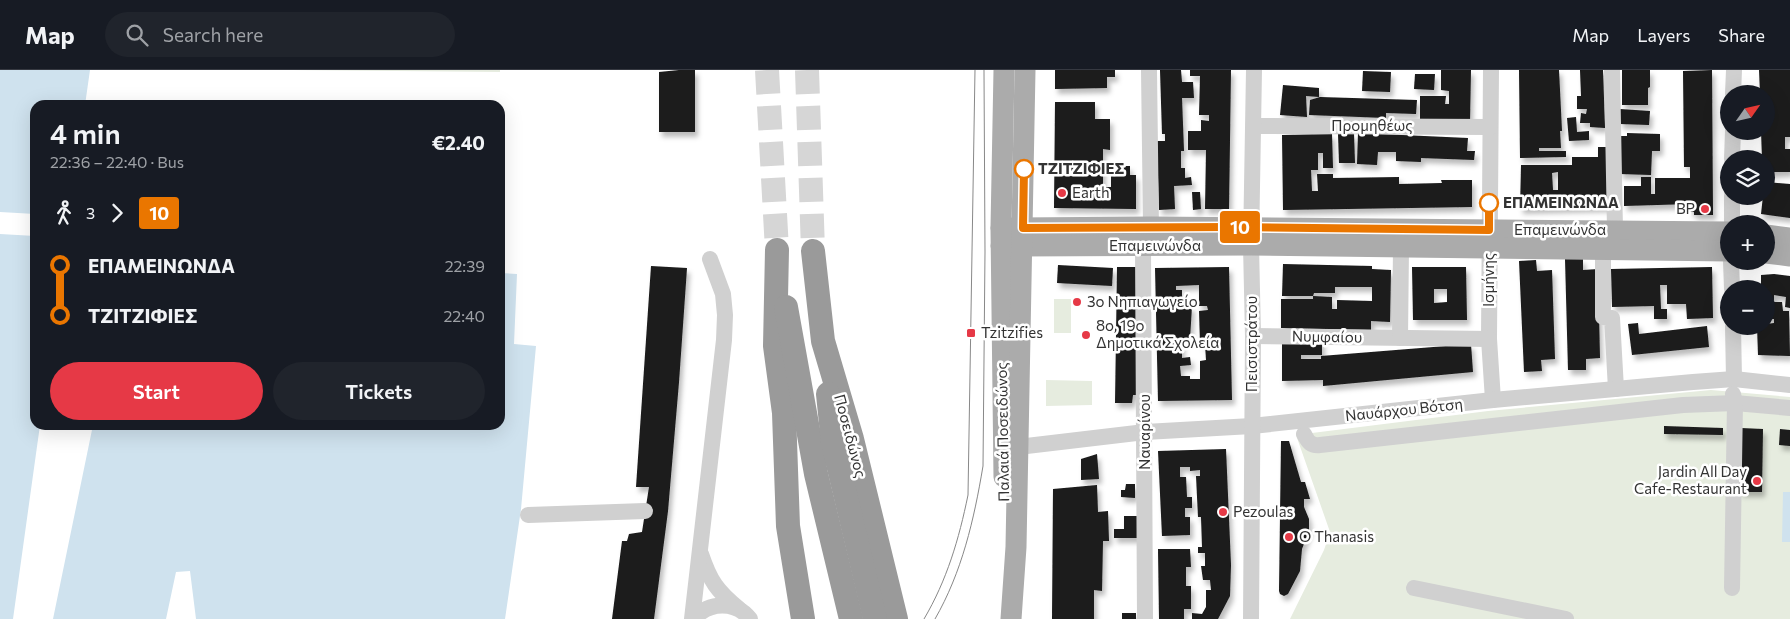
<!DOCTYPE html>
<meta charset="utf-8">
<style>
body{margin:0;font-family:Commissioner,sans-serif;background:#20242c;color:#f1f3f6;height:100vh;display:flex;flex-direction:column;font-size:19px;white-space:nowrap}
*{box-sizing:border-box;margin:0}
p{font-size:16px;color:#9ea1a6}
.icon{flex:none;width:28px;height:28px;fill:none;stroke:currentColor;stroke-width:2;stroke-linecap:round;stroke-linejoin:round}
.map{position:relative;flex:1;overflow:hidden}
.sheet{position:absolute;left:30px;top:30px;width:475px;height:330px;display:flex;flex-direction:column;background:#171b24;border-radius:15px;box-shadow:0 5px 20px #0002}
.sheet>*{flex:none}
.badge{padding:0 10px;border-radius:4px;font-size:18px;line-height:32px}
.needle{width:32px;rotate:56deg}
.controls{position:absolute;left:1720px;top:15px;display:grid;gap:10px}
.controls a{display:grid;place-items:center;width:55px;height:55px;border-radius:50%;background:#171b24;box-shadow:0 5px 20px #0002;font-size:25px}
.map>.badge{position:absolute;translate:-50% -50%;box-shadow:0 0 0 2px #fff}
.legs{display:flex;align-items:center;gap:8px;height:55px;padding:0 20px;font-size:16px}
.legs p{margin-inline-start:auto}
.headline{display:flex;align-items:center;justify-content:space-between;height:85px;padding:0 20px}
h1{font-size:28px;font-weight:600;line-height:38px}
.primary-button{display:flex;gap:10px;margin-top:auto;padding:10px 20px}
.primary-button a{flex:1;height:58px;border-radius:30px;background:#e63946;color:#fff;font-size:20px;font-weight:600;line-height:58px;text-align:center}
.primary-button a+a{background:#20242c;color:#f1f3f6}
ul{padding:0 20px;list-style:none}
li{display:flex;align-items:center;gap:18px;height:50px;font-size:19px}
li i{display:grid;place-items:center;width:8px;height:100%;margin:0 6px;background:currentColor}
li i::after{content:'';width:12px;height:12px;margin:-6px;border:4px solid;border-radius:50%;background:#171b24}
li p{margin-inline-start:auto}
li:first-child i{background:linear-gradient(#0000 50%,currentColor 0)}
li:last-child i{background:linear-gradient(currentColor 50%,#0000 0)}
header{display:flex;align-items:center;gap:30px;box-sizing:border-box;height:70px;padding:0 25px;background:#171b24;border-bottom:1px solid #363941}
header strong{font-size:24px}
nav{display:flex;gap:28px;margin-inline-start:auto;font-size:18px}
.search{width:350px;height:45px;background:#20242c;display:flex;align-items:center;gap:12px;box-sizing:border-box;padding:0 18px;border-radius:28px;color:#9ea1a6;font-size:19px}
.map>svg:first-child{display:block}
</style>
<header>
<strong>Map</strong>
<div class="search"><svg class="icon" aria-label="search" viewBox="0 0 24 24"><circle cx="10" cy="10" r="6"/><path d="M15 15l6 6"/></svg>Search here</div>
<nav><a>Map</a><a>Layers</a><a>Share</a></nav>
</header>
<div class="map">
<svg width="1790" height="549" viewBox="0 0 1790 549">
<defs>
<filter id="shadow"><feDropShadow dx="3" dy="5" stdDeviation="2.5" flood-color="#0004"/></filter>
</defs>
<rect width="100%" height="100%" fill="#fff"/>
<g fill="#e6ecdf">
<polygon points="291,0 500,0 500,2"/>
<rect x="1054" y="229" width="17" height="34"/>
<polygon points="1046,310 1092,311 1092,335 1046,336"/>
<polygon points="1711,320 1790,327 1790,549 1290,549 1324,480 1330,462 1296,365 1488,341"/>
</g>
<g fill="#cfe2ee">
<polygon points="0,0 90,0 85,35 35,35 35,144 0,142"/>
<polygon points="0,164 35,166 35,355 40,355 13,549 0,549"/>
<polygon points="500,203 517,204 514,274 536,276 521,439 505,549 196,549 190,501 176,502 166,549 53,549 93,355 500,355"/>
<polygon points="1783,422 1790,422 1790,472 1782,472"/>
</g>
<g fill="#1a1a1a" fill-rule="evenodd" filter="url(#shadow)">
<polygon points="679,0 695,0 695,62 659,62 659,2"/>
<polygon points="1055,0 1115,0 1115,7 1107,7 1107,18 1055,19"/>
<polygon points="1160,0 1181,0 1182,12 1193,12 1194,28 1182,28 1184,81 1181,81 1181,98 1185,98 1185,108 1191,107 1192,115 1174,116 1175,139 1159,140 1157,71 1165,71 1165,64 1162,64"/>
<polygon points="1190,0 1231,0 1229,139 1205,139 1206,80 1188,80 1188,61 1201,61 1201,50 1209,51 1209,45 1199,45 1200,6 1190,6"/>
<polygon points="1441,0 1471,0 1470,51 1420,51 1420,26 1446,26 1445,34 1449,34 1449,21 1441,20"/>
<polygon points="1519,0 1559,0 1562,61 1560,61 1561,78 1539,78 1539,81 1566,81 1566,87 1520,88"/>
<polygon points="1580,0 1603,0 1605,58 1590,57 1590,53 1580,53 1581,43 1586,44 1587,39 1577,39 1577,26 1581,26"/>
<polygon points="1622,0 1650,0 1650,17 1648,18 1648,35 1622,35"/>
<polygon points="1712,0 1713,145 1694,145 1694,142 1690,142 1690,134 1624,136 1624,116 1641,116 1641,107 1651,107 1651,124 1655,124 1655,108 1690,108 1690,97 1684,97 1683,1"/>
<polygon points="1759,0 1790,0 1790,67 1785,67 1785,79 1790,79 1790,102 1766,102 1766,89 1762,89 1761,61 1766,61 1766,24 1760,24"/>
<polygon points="1363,1 1391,2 1390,22 1362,21"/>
<polygon points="1415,4 1435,4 1434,20 1414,19"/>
<polygon points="1283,15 1319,18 1319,27 1306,26 1307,47 1280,45"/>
<polygon points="1320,27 1417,30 1416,44 1386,43 1386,48 1309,45 1310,30"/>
<polygon points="1055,32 1095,32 1095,49 1110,49 1110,80 1103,79 1103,117 1111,117 1111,99 1122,99 1122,96 1130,96 1130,105 1136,105 1136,139 1054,138"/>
<polygon points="1620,39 1650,41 1649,55 1620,54"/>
<polygon points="1576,47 1577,62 1589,61 1589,70 1569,71 1567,48"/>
<polygon points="1358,63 1468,68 1467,81 1475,81 1474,90 1421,88 1421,92 1396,91 1396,82 1378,82 1377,95 1357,94"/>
<polygon points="1627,63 1660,64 1660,81 1652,81 1651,105 1620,104 1621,66 1627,66"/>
<polygon points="1332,64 1333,98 1323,98 1323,83 1318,83 1318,100 1311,100 1312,121 1318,121 1317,104 1333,104 1333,108 1399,107 1399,114 1442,113 1441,110 1472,110 1472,137 1283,140 1282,65"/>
<polygon points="1338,64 1354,64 1355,93 1339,93"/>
<path d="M1598 77H1609L1612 137 1520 139 1521 95H1572V87H1598ZM1558 102V120H1553L1552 103Z"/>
<polygon points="1766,112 1790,114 1790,148 1761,144 1763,126 1766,126"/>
<polygon points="1192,122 1200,122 1201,139 1193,140"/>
<polygon points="1565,189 1583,189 1583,200 1598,199 1600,288 1586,289 1586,300 1568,300"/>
<polygon points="1536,190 1537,201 1552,200 1555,289 1541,290 1542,301 1524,302 1519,191"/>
<path d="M1283 194 1372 196V199L1391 200 1390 252 1371 251V260L1281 258V229H1313V226H1282ZM1335 217H1372V231L1337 230V239H1332V227L1313 226 1314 223H1335Z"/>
<polygon points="1058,195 1113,198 1112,216 1057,213"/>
<polygon points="651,196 687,198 679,312 668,441 654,549 612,549 622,471 627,471 629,464 642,462 649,417 636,417"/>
<polygon points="1117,197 1138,197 1136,325 1133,325 1132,333 1115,333"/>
<path d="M1229 197 1232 330 1158 331 1155 198ZM1199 215V236H1207L1208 240 1199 241 1200 274H1205L1206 290 1200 291V309H1190V306H1181L1180 296 1191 295 1190 287 1182 288V269H1190L1192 236H1182V220H1176V216Z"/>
<path d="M1412 197H1466L1467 250H1413ZM1434 219H1447V232L1434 233Z"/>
<polygon points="1712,197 1713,248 1687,249 1686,234 1667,234 1667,215 1660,215 1661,239 1667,239 1667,249 1654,249 1654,236 1612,237 1611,199"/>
<polygon points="1774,204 1790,206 1790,238 1785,237 1786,227 1774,225 1774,230 1766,229 1766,219 1761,219 1761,205"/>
<polygon points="1766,232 1782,232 1783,241 1789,241 1790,286 1758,285 1757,256 1766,256 1766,254 1774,253 1774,249 1766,249"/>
<polygon points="1638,253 1639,264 1707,256 1709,277 1632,285 1628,254"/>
<polygon points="1282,270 1322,270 1322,285 1301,285 1301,289 1321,289 1321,286 1471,274 1473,302 1323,316 1323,310 1282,311"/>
<polygon points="1664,356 1723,358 1723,365 1664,364"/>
<polygon points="1741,358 1763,359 1762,422 1740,422"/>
<polygon points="1780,359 1790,360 1790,376 1779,375"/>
<polygon points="1281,371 1289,371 1301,412 1305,412 1310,429 1304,429 1304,437 1309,449 1309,461 1302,479 1300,501 1288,524 1284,526 1280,524 1279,521"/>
<polygon points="1226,379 1231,495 1230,526 1218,549 1192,549 1192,543 1202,544 1206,537 1206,520 1211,520 1210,510 1203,510 1201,496 1205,496 1205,483 1198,483 1198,477 1202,477 1201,447 1198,447 1196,406 1200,406 1200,400 1190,401 1190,397 1180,397 1180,407 1186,407 1187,427 1192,427 1192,438 1185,438 1185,447 1190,447 1190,465 1162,466 1158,381"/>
<polygon points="1097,384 1099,409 1081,410 1081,389"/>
<polygon points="1126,414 1135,414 1135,428 1121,427 1121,420 1125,420"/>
<polygon points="1097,415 1098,442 1108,441 1109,471 1103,471 1102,521 1094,520 1094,549 1052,549 1053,419"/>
<polygon points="1124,446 1139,446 1139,468 1114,468 1114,459 1124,459"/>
<polygon points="1158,479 1190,479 1191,497 1186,497 1186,516 1191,516 1191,539 1184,539 1184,549 1159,549"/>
<rect x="1122" y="543" width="14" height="6"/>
</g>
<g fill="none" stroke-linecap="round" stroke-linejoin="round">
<g stroke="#d6d6d6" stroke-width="24" stroke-dasharray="24 12" stroke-linecap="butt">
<polyline points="767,0 777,180"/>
<polyline points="807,0 813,181"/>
</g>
<g stroke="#d0d0d0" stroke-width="16">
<polyline points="1149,0 1151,157"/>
<polyline points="1491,0 1489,269 1493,330"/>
<polyline points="1612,0 1615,160"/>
<polyline points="1733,24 1734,0"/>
<polyline points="1254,56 1490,57"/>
<polyline points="1732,89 1733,61"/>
<polyline points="1732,154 1732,126"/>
<polyline points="1143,176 1145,549"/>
<polyline points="1603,179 1603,247 1612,248 1616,319"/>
<polyline points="1731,191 1732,219"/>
<polyline points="1733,256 1734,309"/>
<polyline points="1253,266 1489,269"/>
<polyline points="1400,268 1401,178"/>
<path d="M1304 364C1308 372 1311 376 1320 375L1683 335 1735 333 1790 338"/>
<polyline points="1018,377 1145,362 1252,356 1493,330 1693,312 1734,309 1790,315"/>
<polyline points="528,445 645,441"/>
<path d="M701 484C710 511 717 521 739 539"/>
<polyline points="1414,518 1566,549"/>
<polyline points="1732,518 1735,333 1733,324"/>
<polyline points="692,549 724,270 725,245 723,224 710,189"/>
<path d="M694 549C709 531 736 531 750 549"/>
<polyline points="1251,549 1253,266 1251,175 1254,0"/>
</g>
<g stroke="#ababab" stroke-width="21">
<polyline points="1001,158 1151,157 1729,162"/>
<polyline points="1766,165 1790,168"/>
<polyline points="1001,176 1251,175 1729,181"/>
<polyline points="1766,183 1790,186"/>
<polyline points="1004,407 1001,158 1004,0"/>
<polyline points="1011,549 1016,477 1025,0"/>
</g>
<g stroke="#9a9a9a" stroke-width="24">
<polyline points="777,180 775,276 784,343 788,456 803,549"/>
<polyline points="813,181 823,271 852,369 896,549"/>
<polyline points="786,237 816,404 851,549"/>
<polyline points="828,324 833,373 875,549"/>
</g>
<g stroke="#888" stroke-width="1">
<path d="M924 549C947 510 959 469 968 425L975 0"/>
<path d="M935 549C962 502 974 450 983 396L985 182 984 0"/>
</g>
</g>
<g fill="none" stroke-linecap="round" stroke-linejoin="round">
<defs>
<polyline id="line-1" points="1024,99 1023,158 1232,157 1489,160 1489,133"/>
</defs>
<use href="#line-1" stroke="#fff" stroke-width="11"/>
<use href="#line-1" stroke="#ea7600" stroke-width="8"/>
</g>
<g fill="#fff" stroke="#ea7600" stroke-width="2.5">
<circle cx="1024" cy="99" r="9"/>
<circle cx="1489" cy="133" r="9"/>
</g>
<g fill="#e63946" stroke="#fff" stroke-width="2">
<circle cx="1062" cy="123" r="5"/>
<circle cx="1705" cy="139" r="5"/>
<circle cx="1077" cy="232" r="5"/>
<rect x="966" y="258" width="10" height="10" rx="2.5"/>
<circle cx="1086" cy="265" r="5"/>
<circle cx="1757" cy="411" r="5"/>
<circle cx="1223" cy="442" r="5"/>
<circle cx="1289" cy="467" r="5"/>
</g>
<g text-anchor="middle" stroke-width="5" stroke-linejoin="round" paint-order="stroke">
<g font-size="15" fill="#333" stroke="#fff">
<text x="1372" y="61">Προμηθέως</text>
<text x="1560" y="165">Επαμεινώνδα</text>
<text x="1155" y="181">Επαμεινώνδα</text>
<text transform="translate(1489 210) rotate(-90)" y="5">Ισμήνης</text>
<text transform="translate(1327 267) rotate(1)" y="5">Νυμφαίου</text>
<text transform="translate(1252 274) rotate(-90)" y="5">Πεισιστράτου</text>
<text transform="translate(1404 340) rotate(-6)" y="5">Ναυάρχου Βότση</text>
<text transform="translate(1003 362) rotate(-91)" y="5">Παλαιά Ποσειδώνος</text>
<text transform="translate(1145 362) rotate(-90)" y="5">Ναυαρίνου</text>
<text transform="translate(850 366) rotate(75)" y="5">Ποσειδώνος</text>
</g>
<g font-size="15" font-weight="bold" fill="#333" stroke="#fff" text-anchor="start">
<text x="1038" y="104">ΤΖΙΤΖΙΦΙΕΣ</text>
<text x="1503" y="138">ΕΠΑΜΕΙΝΩΝΔΑ</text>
</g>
<g font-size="15" fill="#333" stroke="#fff" text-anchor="start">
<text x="1072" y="128">Earth</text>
<text x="1695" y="144" text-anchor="end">BP</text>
<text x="1087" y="237">3ο Νηπιαγωγείο</text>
<text x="1096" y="261">8ο, 19ο<tspan x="1096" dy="17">Δημοτικά Σχολεία</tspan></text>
<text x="981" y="268">Tzitzifies</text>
<text x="1747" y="407" text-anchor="end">Jardin All Day<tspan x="1747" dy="17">Cafe-Restaurant</tspan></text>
<text x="1233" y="447">Pezoulas</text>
<text x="1299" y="472">O Thanasis</text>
</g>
</g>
</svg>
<div class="controls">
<a><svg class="needle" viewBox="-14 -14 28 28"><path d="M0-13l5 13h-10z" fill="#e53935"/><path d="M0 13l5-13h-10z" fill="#9ea1a6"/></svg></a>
<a><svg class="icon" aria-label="layers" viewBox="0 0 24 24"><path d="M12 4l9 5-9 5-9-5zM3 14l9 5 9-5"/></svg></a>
<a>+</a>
<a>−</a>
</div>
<b class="badge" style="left:1240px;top:157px;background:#ea7600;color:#fff">10</b>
<section class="sheet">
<div class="headline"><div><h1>4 min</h1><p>22:36 – 22:40 · Bus</p></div><b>€2.40</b></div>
<div class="legs"><svg class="icon" aria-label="walk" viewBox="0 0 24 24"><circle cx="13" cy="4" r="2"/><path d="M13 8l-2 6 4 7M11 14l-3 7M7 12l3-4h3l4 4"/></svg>3<svg class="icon" aria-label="forward" viewBox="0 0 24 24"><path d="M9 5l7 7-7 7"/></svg><b class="badge" style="background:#ea7600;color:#fff">10</b></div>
<ul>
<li><i style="color:#ea7600"></i><b>ΕΠΑΜΕΙΝΩΝΔΑ</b><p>22:39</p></li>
<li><i style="color:#ea7600"></i><b>ΤΖΙΤΖΙΦΙΕΣ</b><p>22:40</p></li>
</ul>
<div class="primary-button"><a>Start</a><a>Tickets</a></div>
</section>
</div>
